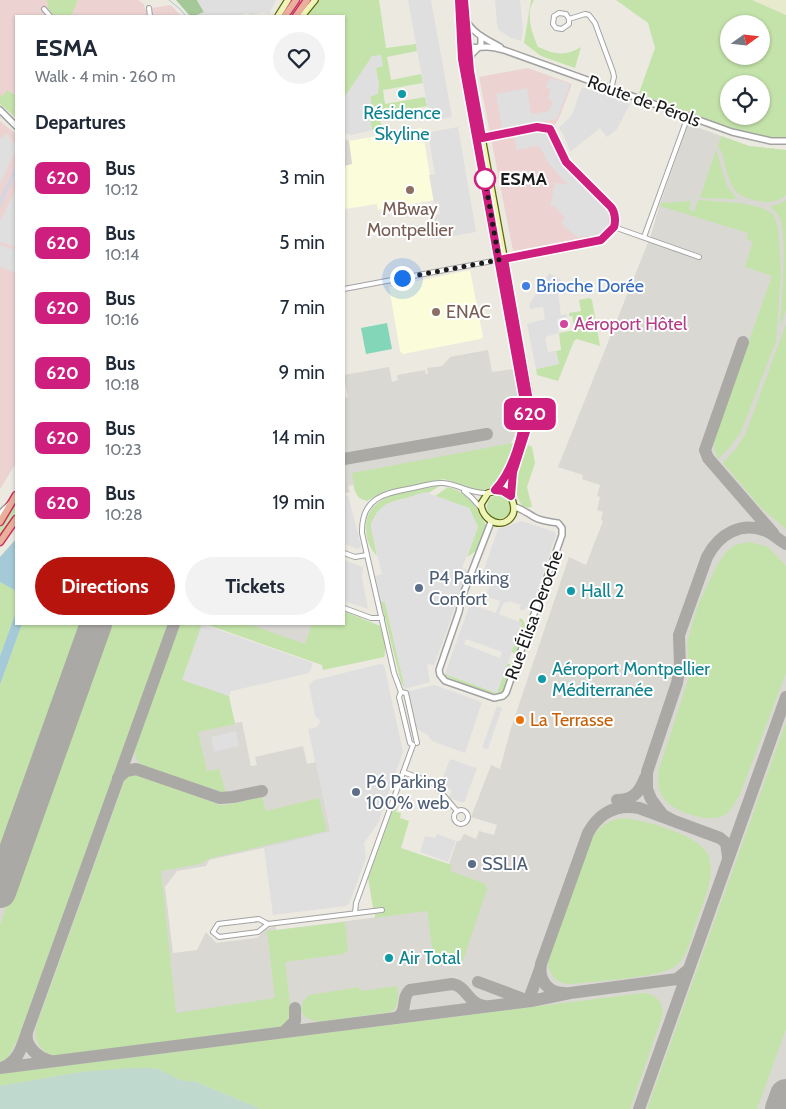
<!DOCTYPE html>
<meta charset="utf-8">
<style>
body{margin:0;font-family:Cabin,sans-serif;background:#f2f2f3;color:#1f2937;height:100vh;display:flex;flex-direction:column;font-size:19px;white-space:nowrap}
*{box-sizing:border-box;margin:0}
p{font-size:16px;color:#747a83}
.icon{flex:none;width:28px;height:28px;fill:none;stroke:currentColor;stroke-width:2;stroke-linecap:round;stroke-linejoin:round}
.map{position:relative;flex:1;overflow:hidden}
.panel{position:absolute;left:15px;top:15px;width:330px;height:610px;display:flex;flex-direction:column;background:#fff;border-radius:0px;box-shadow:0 1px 4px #0004}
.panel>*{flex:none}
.badge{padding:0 10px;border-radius:8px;font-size:18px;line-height:32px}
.needle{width:32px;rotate:75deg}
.buttons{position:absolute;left:720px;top:15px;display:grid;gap:10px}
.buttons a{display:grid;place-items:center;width:50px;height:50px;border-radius:50%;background:#fff;box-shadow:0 1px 4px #0004;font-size:25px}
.you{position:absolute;width:25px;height:25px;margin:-12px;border:4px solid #fff;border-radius:50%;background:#1a73e8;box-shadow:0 0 0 8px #1a73e833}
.map>.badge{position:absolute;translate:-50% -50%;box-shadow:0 0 0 2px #fff}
h2{padding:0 20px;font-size:19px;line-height:45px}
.round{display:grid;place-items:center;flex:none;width:52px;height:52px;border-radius:26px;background:#f2f2f3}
.overview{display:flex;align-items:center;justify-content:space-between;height:85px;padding:0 20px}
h1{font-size:24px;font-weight:800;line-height:38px}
.action{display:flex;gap:10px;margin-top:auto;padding:10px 20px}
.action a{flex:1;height:58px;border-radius:30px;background:#b8140e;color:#fff;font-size:20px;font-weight:800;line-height:58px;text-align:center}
.action a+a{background:#f2f2f3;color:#1f2937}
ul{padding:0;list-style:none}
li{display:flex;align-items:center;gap:15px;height:65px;padding:0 20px}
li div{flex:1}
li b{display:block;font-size:19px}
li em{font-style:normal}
li .badge{min-width:55px;font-weight:700;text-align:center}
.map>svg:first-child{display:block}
</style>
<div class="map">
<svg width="786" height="1109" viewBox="0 0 786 1109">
<rect width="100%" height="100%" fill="#ece9e1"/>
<g fill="#ecd3d1">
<polygon points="0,0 138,0 144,4 145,9 171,5 181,16 16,16 16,107 0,94"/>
<polygon points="528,68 572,84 559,118 550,133 560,158 609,210 610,225 599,237 513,251 479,77"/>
<polygon points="0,121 16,134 16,463 0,489"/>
</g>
<g fill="#fbfcda">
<polygon points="422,128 434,200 378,210 377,204 345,209 344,166 352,164 349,141"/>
<polygon points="470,270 483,337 480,339 403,354 400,351 389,287"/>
</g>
<g fill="#dad8d3">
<polygon points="688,124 749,146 786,150 786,1109 261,1109 195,1081 0,1109 0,724 35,624 203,624 228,697 235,723 242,722 251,766 257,765 255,757 303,746 307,764 316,762 331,833 209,860 206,866 177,871 165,887 173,953 197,950 206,932 216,943 257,938 266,929 275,926 277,930 433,910 457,841 460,841 464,834 476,839 479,831 494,835 497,825 471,817 491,765 500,769 511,728 569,557 586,565 603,521 601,520 603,512 597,510 600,497 597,496 600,485 582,479 583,475 558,467 651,235 660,204"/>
<polygon points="344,139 349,141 352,164 344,166"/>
<polygon points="488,350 492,372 513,369 517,392 519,417 516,431 503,464 355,491 353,485 348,486 350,492 344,494 344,398 348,397 344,375 389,367 392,382 398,380 397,375 425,370 426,374 428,374 427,368 442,366 450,357"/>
<polygon points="208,624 337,624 323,665"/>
</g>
<polygon fill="#e7eacd" points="752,0 786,0 786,15"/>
<g fill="#c4e3aa" fill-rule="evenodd">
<polygon points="46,0 78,0 71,16 54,16 47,7 49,5"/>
<polygon points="320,0 379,0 386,48 416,44 417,51 387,57 391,80 421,74 423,83 383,90 385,104 425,97 427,106 379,115 382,128 372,130 370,119 374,118 370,97 379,84 372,57 344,98 344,16 307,16"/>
<path d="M531 0H534C525 14 532 33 538 47 555 54 564 57 581 47L575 68 541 56 524 43Z"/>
<path d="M616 0H752L786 15V139C737 136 685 112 639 93L655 48 648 23ZM729 24H761V56H729ZM729 84H761V116H729Z"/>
<polygon points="7,90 13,94 16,94 16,118 0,104 0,94 3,96"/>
<path d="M721 136 749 146 786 150V195C778 202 769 203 760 201 732 197 730 185 724 161 723 155 722 151 718 147Z"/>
<polygon points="716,150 727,186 737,199 700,198"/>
<polygon points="698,200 741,203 762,208 773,214 778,227 781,273 776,341 741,432 730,447 718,459 714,448 715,436 772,276 745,267 753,241 747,240 748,233 660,206 661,203 691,201 689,209 694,212"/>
<path d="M786 200V310L780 327C782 295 786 257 782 226 781 218 776 211 770 207L781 203Z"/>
<polygon points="590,298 592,300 600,346 577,339 574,341 558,381 537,375 536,369 559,364 556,351 561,350 559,333 575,330 572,316 569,316 569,313 581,311 579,300"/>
<polygon points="786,324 786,529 761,508 723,463 734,451 745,435"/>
<polygon points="513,443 516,443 502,479 493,487 481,491 444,479 385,491 367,501 359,498 355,491 352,473"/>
<path d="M528 445 532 447 535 463 527 487 532 507 524 508C507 487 520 466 528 445Z"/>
<path d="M440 486 428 493C423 492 419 495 413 497 396 501 386 500 376 516 373 520 371 522 371 527L377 556C369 547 366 539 366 528 365 492 414 490 440 486Z"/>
<path d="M448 487C468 492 479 509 486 526 483 540 480 550 467 557L478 527 469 508 435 496Z"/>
<circle cx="499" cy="507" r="12"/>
<polygon points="16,502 16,514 0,538 0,528"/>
<path d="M750 542 768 547 786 566V673L741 792C737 799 733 809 726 814 711 825 674 812 664 799 658 791 658 781 658 772L689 677 687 643 698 605 718 563 728 550 737 544Z"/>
<polygon points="0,582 16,591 16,612 0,656"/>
<polygon points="381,602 385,602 405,689 401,682"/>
<path d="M344 611 380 626C383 636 387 648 384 657L323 670 322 665 205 624H248L305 644 312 624H344Z"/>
<polygon points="520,618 523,620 527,631 519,655 511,652 522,623 519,621"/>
<polygon points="22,624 84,624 0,859 0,685"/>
<polygon points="108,624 168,624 18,1039 8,1057 0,1062 0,925"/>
<path d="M180 624H202L183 679 229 696 235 724 198 732 207 771 219 769 226 793 144 767C136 761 134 756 136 746Z"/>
<path d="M507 663 515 666 503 693C487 696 460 682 445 676V674L497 693Z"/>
<polygon points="786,722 786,1029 757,1109 647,1109"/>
<path d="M134 774 139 775 220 805 231 804 262 797 266 811 319 798 327 831 211 858 199 864 161 871 176 1013 275 998 267 931 345 922 348 950 343 954 285 962 291 1014 284 1026 55 1056C40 1052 34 1042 36 1027L125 779Z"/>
<polygon points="399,802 396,812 401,813 400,818 409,821 401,848 452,865 450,871 484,883 487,889 462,963 452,966 434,961 427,911 375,918 375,914 383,913 382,907 373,908 368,878 395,804"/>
<path d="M621 818C641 819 703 835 709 857 715 878 703 903 696 923 691 938 688 958 674 967 657 978 595 981 573 984 556 985 549 975 547 960L592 837C601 826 607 821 621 818Z"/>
<path d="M397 986C398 997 400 1005 391 1012L318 1022 306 1018 301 1011 303 1001 309 995 359 987 360 991Z"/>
<path d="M643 993C656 993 662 1002 663 1014L630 1109H261L194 1081 188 1082 169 1076 159 1069 149 1068H129L81 1072 0 1086V1074Z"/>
</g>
<polygon fill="#a5c899" points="176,0 197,0 204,12 195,16 190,16"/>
<path fill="#bfd9ce" d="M129 1068C138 1068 148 1067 157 1069 170 1073 180 1084 194 1081L261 1109H0V1086L81 1072Z"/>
<polygon fill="#84d6b9" points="387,323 392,349 366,354 361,328"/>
<g fill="#dfdfdf" fill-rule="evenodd">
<polygon points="197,0 276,0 269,14 263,12 252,15 246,13 239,16 195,16 204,12"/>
<polygon points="408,0 431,0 452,117 430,121"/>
<polygon points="495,0 520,0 523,29 521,41 509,37 499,30 497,25"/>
<polygon points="381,55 383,66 376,68 379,84 378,94 370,97 374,118 370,119 372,130 351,135 344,133 344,98 372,56"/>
<polygon points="550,78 570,84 557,119 502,129 496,94 527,88 531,114 549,111 553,101 548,99 551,89 546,87"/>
<polygon points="582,87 630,104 617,129 607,137 600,128 570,152 564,136 559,128 572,115"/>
<polygon points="458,127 476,232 436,239 431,216 440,214 438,202 434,203 429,175 435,174 429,139 426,138 425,133"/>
<polygon points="546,131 560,160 608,210 608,225 595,238 586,236 577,237 561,223 565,218 554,206 550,206 555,183 567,184 549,164 539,146 517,150 514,135"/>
<polygon points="7,133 12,142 16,144 16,150 0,184 0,138 2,138"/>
<polygon points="16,188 16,247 0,242 0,222"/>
<polygon points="0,245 16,250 16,273 0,267"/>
<polygon points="549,273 578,291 558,294 561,315 566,314 567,317 557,319 559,333 545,337 548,352 556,351 559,364 536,369 527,324 545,319 543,307 530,309 529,305"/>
<polygon points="425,492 469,508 478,527 462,568 469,571 464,580 446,633 434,665 427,664 430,682 405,689 385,602 381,602 375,576 382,574 372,534 371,523 377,512 386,504"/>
<polygon points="348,495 361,546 358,549 344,544 344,496"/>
<path d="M522 521 555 532 556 535 532 605 522 611 519 609 521 605 509 601 508 603 504 602 500 611 499 614 522 623 497 693 445 674 470 604 496 613 500 601 486 597 490 585 480 581 498 529ZM466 639 502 652 500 658 464 644Z"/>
<polygon points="344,560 363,567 362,578 368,609 344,601"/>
<polygon points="202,624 313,663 311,669 309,673 231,691 229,696 182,680"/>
<polygon points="380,664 384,665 403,752 378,823 364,843 366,858 349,904 346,906 273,915 264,848 331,831 308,729 317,727 321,721 315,716 309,685 315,680"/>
<polygon points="434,685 482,702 465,753 432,741 428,735 417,729 407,690 410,691"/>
<polygon points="497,706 502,708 488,749 482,748"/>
<polygon points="236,731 239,746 214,752 211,737"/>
<polygon points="450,759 477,768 464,803 449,798 452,790 440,785"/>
<polygon points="437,834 456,841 448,862 420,852 425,836 435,838"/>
</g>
<polygon fill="#d6d6e1" points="16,164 16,174 0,208 0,198"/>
<g fill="#a4cad7">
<polygon points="16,539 16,591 0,582 0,557"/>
<polygon points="16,612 16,624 22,624 0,685 0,656"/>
</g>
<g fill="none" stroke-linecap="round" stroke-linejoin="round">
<polyline stroke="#a4cad7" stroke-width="1" points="169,0 180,9 186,16"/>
<g stroke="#aaa9a5" stroke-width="12">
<polyline points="743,342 705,450 708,458 773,533"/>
<polyline points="344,459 487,434"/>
<polyline points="118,778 126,771 136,769 220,798 233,797 262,791"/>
<path d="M617 800C633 800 639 793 645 778"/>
<path d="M672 820 663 815 651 799 647 789V772L677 683 680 667 679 635 707 557C719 534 741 521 766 531 773 534 779 540 786 544"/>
<polyline points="478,982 526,1000"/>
<path d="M564 993C548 993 538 980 541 964L588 833C599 813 616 804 639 808L720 838 726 843 728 857"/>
<polyline points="524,1001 529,999 540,969"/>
<path d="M396 1018C409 1012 400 998 410 990L452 984C467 986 467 1003 484 1006"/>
<path d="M27 1032C24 1046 38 1058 51 1061"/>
<polyline points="284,1032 295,1021 295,1008"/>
<path d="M4 1067C19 1060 22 1046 27 1032L174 624"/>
<polyline points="0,1068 531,1001 570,993 677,979 688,970"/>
<polyline points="639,1109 786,697"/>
</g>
<g stroke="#aaa9a5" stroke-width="32">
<polyline points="0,892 96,624"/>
<polyline points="781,1109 786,1095"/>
</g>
<defs>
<g id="minor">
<polyline points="149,8 150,16"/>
<polyline points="44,9 50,16"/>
<polyline points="569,19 566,14 559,13 554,16 553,24 556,28 562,29 569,24 569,19 585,14 589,15 595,23 613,72 614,77 611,89"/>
<polyline points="480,138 537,127 550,129 566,162 613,209 614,227"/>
<polyline points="614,227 699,257"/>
<polyline points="644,237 688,116"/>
<polyline points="344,289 594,242 602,239 614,227"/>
<polyline points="464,491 471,497 480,507"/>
<polyline points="344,553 355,557 367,555"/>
<polyline points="344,608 371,618 382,618"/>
<polyline points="401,692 406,693 417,743"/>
<polyline points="403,772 433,783 457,811"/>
<circle cx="461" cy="817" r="7"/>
<path d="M355 913 356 903 364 881 413 745 410 743 399 697 401 692 394 673 362 533C361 498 384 493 413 488 423 486 434 482 443 483 459 484 469 494 488 493"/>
<polyline points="268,924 258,932 219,937 213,932 218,924 259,919 268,924 382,910"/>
</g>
<g id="tertiary">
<path d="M466 20C472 33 488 40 500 47"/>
<path d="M463 33C466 52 473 47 487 47 493 47 499 49 504 50L732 132 771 141H786"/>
<polyline points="470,60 471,55 481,45 481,36"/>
<polyline points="0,110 16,126"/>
<polyline points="0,514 10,504"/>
<path d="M491 522 462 597 459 612 439 670 440 675 445 681 494 698 503 696 506 693 562 535V528L558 523C550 522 541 521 534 517 527 513 522 509 515 507"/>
</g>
<g id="secondary">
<path d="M459 0 462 59 524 393C526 411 524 425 519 442"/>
<path d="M464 0 471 78 529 393C530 403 531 413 528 424 524 443 513 460 511 480 511 484 510 491 511 495 512 502 516 506 513 514 505 531 482 522 481 504L488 493 499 490 511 496"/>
<polyline points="278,16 288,0"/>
<polyline points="302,16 315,0"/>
<polyline points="495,490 505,478 512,460"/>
</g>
<g id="trunk">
<polyline points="285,16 296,0"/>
<polyline points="296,16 307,0"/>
<polyline points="0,522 16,495"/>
<polyline points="0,542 16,519"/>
</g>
</defs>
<use href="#minor" stroke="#a2a2a2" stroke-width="6"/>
<use href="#tertiary" stroke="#a2a2a2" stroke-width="8"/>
<use href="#secondary" stroke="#5b680c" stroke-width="8"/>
<use href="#trunk" stroke="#c8305f" stroke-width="9"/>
<use href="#minor" stroke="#fff" stroke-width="4"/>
<use href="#tertiary" stroke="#fff" stroke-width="5"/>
<use href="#secondary" stroke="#eff4b7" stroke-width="5.5"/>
<use href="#trunk" stroke="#eab09c" stroke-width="6"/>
</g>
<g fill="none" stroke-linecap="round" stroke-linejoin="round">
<defs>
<path id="line" d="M459 0 462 59 525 407C524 433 513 471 495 490L503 491 511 496 513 472 529 422 530 407 504 259 601 240 614 227C616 221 615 212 611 207L566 162 550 129 537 127 482 138 470 71 464 0"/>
</defs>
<use href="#line" stroke="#fff" stroke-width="11"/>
<use href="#line" stroke="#ce1f7e" stroke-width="8"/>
<polyline stroke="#1b1b1b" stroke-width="5" stroke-dasharray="0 9" points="402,278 499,260 484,175 485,179"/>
</g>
<g fill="#0f9aa8" stroke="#fff" stroke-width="2">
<circle cx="402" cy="94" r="5"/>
<circle cx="571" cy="591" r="5"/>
<circle cx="542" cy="679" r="5"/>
<circle cx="389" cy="958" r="5"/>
</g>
<circle fill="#fff" stroke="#ce1f7e" stroke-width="2.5" cx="485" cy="179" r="10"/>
<g fill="#8d6e63" stroke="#fff" stroke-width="2">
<circle cx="410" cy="190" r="5"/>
<circle cx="436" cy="312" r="5"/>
</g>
<circle fill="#3f7fe0" stroke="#fff" stroke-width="2" cx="526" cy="286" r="5"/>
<circle fill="#d1479c" stroke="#fff" stroke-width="2" cx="564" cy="324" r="5"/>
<g fill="#5c6f8a" stroke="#fff" stroke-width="2">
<circle cx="419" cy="588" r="5"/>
<circle cx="356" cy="792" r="5"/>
<circle cx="472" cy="864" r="5"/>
</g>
<circle fill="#e8710a" stroke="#fff" stroke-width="2" cx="520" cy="720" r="5"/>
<g text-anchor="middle" stroke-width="4" stroke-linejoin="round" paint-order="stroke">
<g font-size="18" fill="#1b1b1b" stroke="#fff">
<text transform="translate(644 101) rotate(20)" y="6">Route de Pérols</text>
<text transform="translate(534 615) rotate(-70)" y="6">Rue Élisa Deroche</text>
</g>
<g font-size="18" fill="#0d838f" stroke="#fff" text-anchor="start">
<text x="402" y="119" text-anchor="middle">Résidence<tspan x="402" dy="21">Skyline</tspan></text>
<text x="581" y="597">Hall 2</text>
<text x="552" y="675">Aéroport Montpellier<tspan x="552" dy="21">Méditerranée</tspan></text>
<text x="399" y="964">Air Total</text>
</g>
<g font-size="18" font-weight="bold" fill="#1b1b1b" stroke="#fff" text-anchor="start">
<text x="500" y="185">ESMA</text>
</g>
<g font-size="18" fill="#785e54" stroke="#fff">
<text x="410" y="215">MBway<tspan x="410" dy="21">Montpellier</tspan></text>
<text x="446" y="318" text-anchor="start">ENAC</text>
</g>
<g font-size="18" fill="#366cbe" stroke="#fff" text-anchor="start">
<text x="536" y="292">Brioche Dorée</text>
</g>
<g font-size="18" fill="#b23c85" stroke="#fff" text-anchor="start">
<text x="574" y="330">Aéroport Hôtel</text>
</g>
<g font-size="18" fill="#4e5e75" stroke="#fff" text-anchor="start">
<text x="429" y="584">P4 Parking<tspan x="429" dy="21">Confort</tspan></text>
<text x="366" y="788">P6 Parking<tspan x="366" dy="21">100% web</tspan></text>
<text x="482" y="870">SSLIA</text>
</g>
<g font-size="18" fill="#c56008" stroke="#fff" text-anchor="start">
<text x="530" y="726">La Terrasse</text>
</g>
</g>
</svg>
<div class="buttons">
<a><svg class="needle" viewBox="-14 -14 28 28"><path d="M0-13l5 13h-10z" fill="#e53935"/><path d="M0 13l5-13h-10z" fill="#747a83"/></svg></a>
<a><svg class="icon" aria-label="locate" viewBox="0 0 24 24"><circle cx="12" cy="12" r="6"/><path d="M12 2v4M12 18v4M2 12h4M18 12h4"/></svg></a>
</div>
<div class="you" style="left:402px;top:278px"></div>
<b class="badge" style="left:530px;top:414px;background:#ce1f7e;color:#fff">620</b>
<section class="panel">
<div class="overview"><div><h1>ESMA</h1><p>Walk · 4 min · 260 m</p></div><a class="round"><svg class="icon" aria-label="heart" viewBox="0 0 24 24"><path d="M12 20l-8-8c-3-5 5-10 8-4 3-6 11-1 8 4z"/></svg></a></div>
<h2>Departures</h2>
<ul>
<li><span class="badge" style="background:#ce1f7e;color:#fff">620</span><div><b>Bus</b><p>10:12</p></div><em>3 min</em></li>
<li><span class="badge" style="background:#ce1f7e;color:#fff">620</span><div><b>Bus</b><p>10:14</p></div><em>5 min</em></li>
<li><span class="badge" style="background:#ce1f7e;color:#fff">620</span><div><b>Bus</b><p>10:16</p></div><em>7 min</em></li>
<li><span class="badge" style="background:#ce1f7e;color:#fff">620</span><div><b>Bus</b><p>10:18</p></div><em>9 min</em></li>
<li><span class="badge" style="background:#ce1f7e;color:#fff">620</span><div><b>Bus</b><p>10:23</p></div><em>14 min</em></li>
<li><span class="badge" style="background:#ce1f7e;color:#fff">620</span><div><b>Bus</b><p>10:28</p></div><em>19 min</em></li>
</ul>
<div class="action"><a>Directions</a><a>Tickets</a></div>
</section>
</div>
